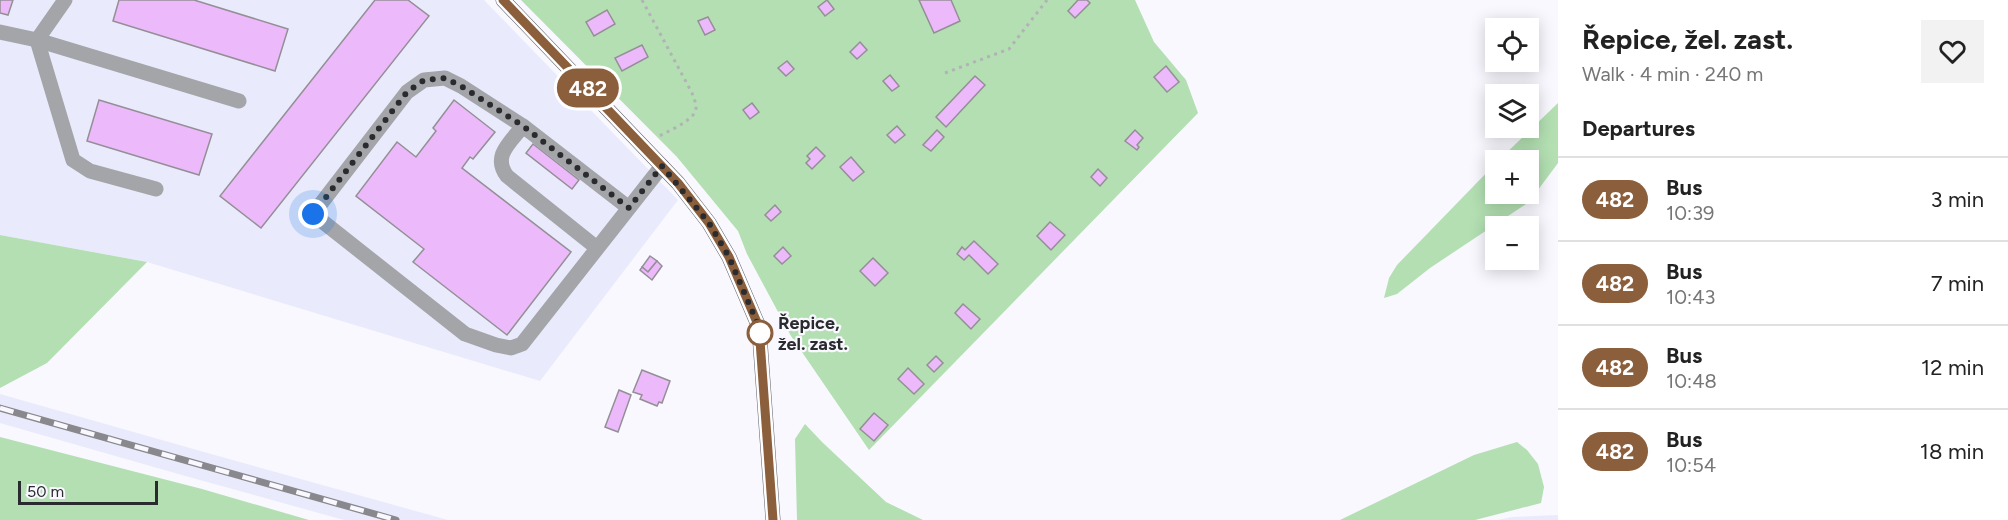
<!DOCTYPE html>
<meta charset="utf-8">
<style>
body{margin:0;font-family:Figtree,sans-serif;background:#f2f2f2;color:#222;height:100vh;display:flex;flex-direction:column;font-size:22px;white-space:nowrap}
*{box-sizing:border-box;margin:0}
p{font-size:20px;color:#767676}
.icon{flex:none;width:33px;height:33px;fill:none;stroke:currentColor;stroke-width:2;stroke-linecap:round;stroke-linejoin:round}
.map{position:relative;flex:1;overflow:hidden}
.side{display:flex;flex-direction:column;background:#fff;width:450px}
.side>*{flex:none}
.badge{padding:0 12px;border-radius:20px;font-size:21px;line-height:39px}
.buttons{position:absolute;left:1485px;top:18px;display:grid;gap:12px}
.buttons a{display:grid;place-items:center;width:54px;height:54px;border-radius:0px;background:#fff;box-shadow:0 3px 15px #0003;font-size:30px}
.scale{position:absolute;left:18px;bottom:15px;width:140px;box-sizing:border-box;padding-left:6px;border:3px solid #2a2b2e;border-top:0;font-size:16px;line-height:21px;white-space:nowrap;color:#2a2b2e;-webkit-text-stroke:4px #f8f8fe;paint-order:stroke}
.you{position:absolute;width:30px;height:30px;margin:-15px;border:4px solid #fff;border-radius:50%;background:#1a73e8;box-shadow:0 0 0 9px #1a73e833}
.map>.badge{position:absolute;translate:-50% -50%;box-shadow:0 0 0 3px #fff}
h2{padding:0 24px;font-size:22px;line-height:54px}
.round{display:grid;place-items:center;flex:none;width:63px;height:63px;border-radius:0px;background:#f2f2f2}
.head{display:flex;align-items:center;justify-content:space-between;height:102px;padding:0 24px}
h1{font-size:28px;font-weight:700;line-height:45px}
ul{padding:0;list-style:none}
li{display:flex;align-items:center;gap:18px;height:84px;padding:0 24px;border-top:2px solid #e0e0e0}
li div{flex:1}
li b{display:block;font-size:22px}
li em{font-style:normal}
li .badge{min-width:66px;font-weight:700;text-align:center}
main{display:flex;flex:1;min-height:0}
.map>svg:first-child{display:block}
</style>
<main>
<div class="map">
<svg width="1558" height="520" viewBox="0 0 1558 520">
<rect width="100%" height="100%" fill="#f8f8fe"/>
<g fill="#e9ebfc">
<polygon points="0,0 484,0 678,200 540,381 147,262 0,235"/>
<polygon points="0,394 197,450 448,520 344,520 189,477 0,423"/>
<polygon points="1558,515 1558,520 1497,520 1512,517"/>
</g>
<g fill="#b3dfb2">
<polygon points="521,0 1135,0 1154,42 1186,80 1198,113 869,450 791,336 747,254 738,231 677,157"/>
<polygon points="1558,103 1558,163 1529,202 1430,268 1397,294 1384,298 1389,278 1397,265 1495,164 1496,194 1528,194 1528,160 1499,160"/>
<polygon points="0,235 147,262 47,363 0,388"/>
<polygon points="805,424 822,442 886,502 923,520 797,520 795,439"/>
<polygon points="0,437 202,489 309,520 0,520"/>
<polygon points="1517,442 1527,450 1538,464 1544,487 1541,503 1475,520 1340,520 1474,455"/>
</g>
<g fill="#ecbafa" stroke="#948f96" stroke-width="1.5">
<polygon points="0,0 13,0 8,15 0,13"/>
<polygon points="119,0 194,0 288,29 275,71 113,21"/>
<polygon points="375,0 408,0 429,16 261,228 220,196"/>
<polygon points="827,0 834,9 825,16 818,7"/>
<polygon points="919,0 951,0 960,21 934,33"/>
<polygon points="1078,0 1087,0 1090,3 1075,18 1068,11"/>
<polygon points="607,10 615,24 594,36 586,22"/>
<polygon points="708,17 715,30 705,35 698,21"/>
<polygon points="860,42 867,50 857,59 850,52"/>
<polygon points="642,45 648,57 622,71 615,58"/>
<polygon points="787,61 794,69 786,76 778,68"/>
<polygon points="1166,66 1179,82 1167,92 1154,77"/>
<polygon points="890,75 899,86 892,91 883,81"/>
<polygon points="975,76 985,85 946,127 936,117"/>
<polygon points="99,100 212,134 199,175 87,141"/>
<polygon points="454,100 495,132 473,159 470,157 462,168 571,252 507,335 413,262 424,249 356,196 397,142 416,157 436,131 433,128"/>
<polygon points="752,103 759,112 750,119 743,110"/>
<polygon points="897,126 905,135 895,143 887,135"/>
<polygon points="937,130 944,137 931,151 923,145"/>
<polygon points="1135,130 1143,138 1137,145 1139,147 1137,150 1125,141"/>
<polygon points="533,144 579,180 572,189 526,153"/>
<polygon points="816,147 825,156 812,169 806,163 810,159 807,156"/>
<polygon points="851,157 864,172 853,181 840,167"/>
<polygon points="1098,169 1107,178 1100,186 1091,177"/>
<polygon points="775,205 781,212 771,221 765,215"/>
<polygon points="1050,222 1065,235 1051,250 1037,236"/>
<polygon points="974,241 998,264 988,274 969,255 964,260 957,254 962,247 965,250"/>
<polygon points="783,247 791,256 782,264 774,256"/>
<polygon points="650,256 657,261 648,272 642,267"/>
<polygon points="873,258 888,273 875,286 860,271"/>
<polygon points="657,261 662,266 652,280 640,270 642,267 648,272"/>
<polygon points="963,304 980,319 971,329 955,313"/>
<polygon points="936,356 943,363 934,372 927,365"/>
<polygon points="908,368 924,384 914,394 898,379"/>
<polygon points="642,370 670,381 662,403 659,402 657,406 640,399 642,395 633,392"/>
<polygon points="619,390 631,395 618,432 605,427"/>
<polygon points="874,413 888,425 874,441 860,429"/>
</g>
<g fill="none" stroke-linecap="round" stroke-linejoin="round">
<g stroke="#b2b2b7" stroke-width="3" stroke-dasharray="3 4.5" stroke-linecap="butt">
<path d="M642 0 692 93C694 99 698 106 695 112 690 122 667 132 657 137"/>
<polyline points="945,73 1009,49 1047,0"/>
</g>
<g stroke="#a4a5a9" stroke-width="15">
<polyline points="65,0 37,40 73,160 90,171 156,189"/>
<polyline points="0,32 37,40 239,101"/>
<path d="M523 126C510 143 492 156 507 176L597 248"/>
<polyline points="629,208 523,126 461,86 445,78 424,80 407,92 313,214 465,334 496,345 511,348 522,344 662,166"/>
</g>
<polyline stroke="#5f6168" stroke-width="15" points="503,0 678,183 709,223 729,257 759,327 773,520"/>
<defs>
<polyline id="rail" points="0,408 396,520"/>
</defs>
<use href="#rail" stroke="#88888d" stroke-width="7"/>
<use href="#rail" stroke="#f8f8fe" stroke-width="4.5" stroke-dasharray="14" stroke-linecap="butt"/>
</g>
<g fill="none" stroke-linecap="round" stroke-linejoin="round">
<defs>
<polyline id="line" points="503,0 678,183 709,223 729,257 759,327 773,520"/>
</defs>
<use href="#line" stroke="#fff" stroke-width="14"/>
<use href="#line" stroke="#8b5e3c" stroke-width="9"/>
<polyline stroke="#2a2b2e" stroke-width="6" stroke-dasharray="0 10.8" points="313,214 407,92 424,80 445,78 461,86 523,126 629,208 662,166 709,223 729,257 759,327 760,333"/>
</g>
<circle fill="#fff" stroke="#8b5e3c" stroke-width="3" cx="760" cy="333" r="12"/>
<g text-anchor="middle" stroke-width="4.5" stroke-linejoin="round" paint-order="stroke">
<g font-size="18" font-weight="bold" fill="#2a2b2e" stroke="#f8f8fe" text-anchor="start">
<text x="778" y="329">Řepice,<tspan x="778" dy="21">žel. zast.</tspan></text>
</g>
</g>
</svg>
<div class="buttons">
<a><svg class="icon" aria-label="locate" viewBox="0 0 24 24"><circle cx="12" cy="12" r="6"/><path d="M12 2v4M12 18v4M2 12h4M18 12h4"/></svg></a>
<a><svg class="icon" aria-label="layers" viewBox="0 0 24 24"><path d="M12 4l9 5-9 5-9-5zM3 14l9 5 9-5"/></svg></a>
<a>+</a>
<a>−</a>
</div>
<div class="scale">50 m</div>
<div class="you" style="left:313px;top:214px"></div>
<b class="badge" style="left:588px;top:88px;background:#8b5e3c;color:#fff">482</b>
</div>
<section class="side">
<div class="head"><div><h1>Řepice, žel. zast.</h1><p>Walk · 4 min · 240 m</p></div><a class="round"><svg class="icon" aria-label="heart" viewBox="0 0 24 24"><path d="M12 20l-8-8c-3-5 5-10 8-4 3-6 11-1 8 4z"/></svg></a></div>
<h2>Departures</h2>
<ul>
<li><span class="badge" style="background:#8b5e3c;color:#fff">482</span><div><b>Bus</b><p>10:39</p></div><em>3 min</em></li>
<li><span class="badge" style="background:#8b5e3c;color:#fff">482</span><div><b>Bus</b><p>10:43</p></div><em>7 min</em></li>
<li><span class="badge" style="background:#8b5e3c;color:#fff">482</span><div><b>Bus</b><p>10:48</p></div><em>12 min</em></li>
<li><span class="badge" style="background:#8b5e3c;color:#fff">482</span><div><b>Bus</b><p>10:54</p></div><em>18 min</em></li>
</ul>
</section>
</main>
